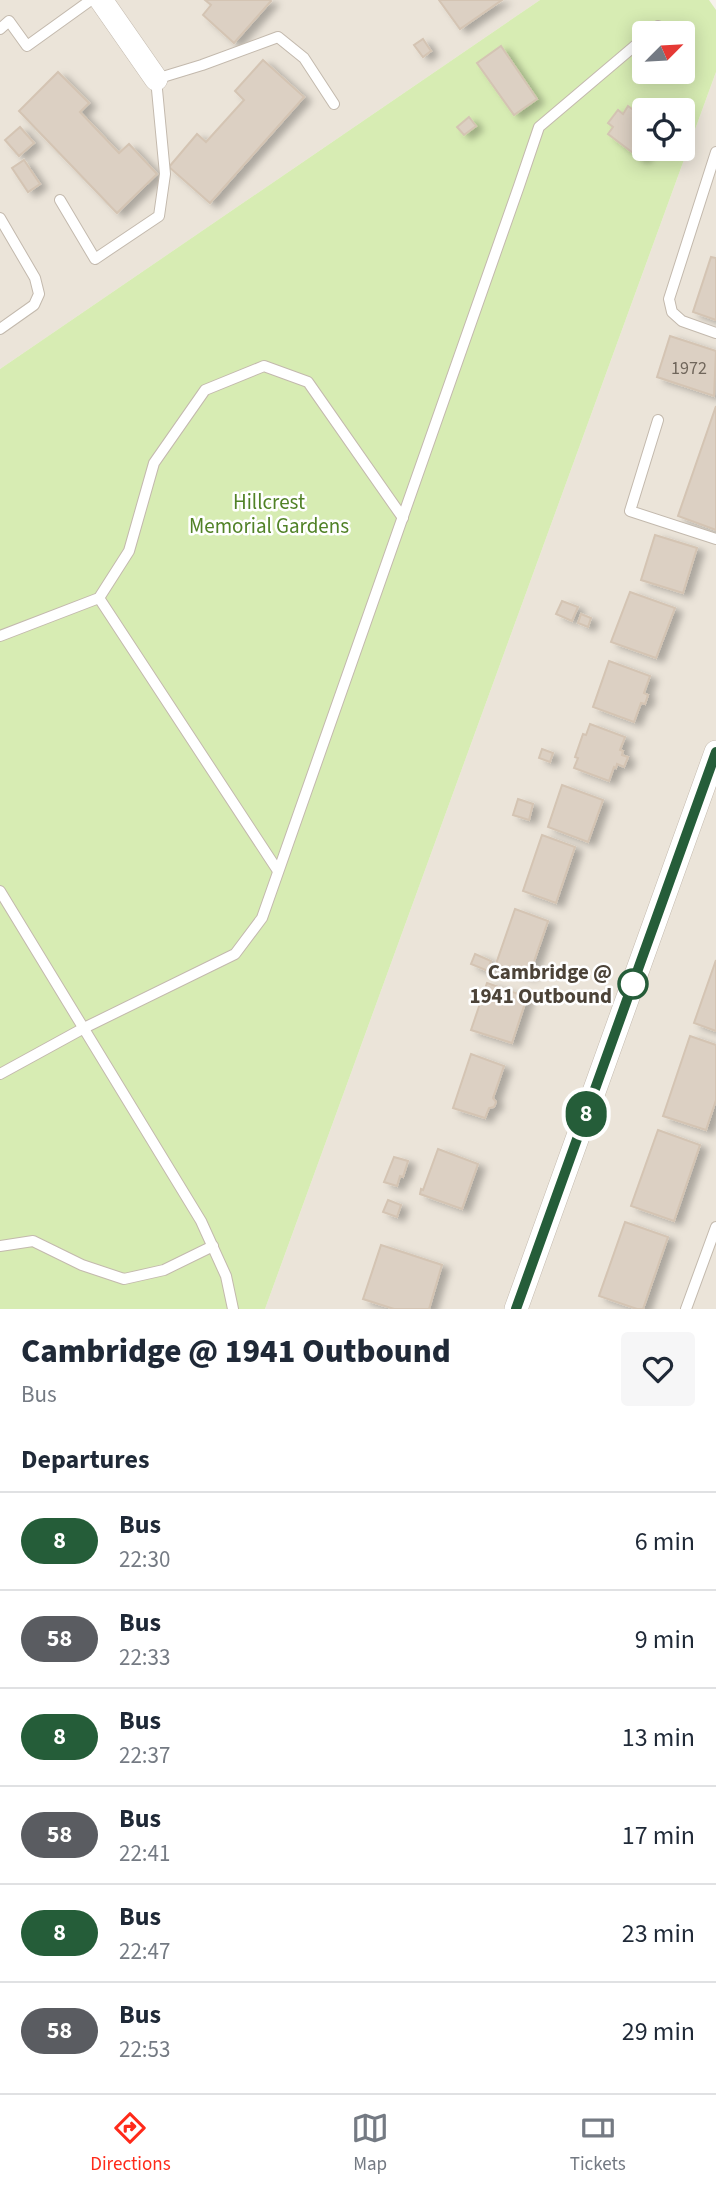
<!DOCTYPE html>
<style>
body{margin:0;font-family:"Source Sans 3",sans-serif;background:#f6f6f7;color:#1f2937;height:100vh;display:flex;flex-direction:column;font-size:26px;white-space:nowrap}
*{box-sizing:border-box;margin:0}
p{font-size:23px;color:#747a83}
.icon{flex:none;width:38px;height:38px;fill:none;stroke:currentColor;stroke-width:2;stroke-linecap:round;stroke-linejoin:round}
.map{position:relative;height:1309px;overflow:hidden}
.side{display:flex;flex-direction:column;background:#fff;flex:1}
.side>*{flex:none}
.badge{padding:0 14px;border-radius:23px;font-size:24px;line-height:46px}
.needle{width:46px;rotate:66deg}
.fabs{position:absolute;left:632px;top:21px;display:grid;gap:14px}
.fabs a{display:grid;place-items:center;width:63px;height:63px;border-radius:7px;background:#fff;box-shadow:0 4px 18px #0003;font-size:35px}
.map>.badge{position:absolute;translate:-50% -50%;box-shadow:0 0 0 4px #fff}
h2{padding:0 21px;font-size:26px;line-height:63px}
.round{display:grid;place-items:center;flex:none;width:74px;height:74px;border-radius:7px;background:#f6f6f7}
.summary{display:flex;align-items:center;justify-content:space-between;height:119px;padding:0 21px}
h1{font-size:33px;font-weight:800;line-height:52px}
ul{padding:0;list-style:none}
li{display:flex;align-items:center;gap:21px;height:98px;padding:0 21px;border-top:2px solid #e0e1e3}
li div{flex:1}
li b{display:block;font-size:26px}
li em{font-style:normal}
li .badge{min-width:77px;font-weight:700;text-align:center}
.tab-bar{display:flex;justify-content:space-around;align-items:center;height:98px;border-top:2px solid #e0e1e3;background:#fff;font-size:19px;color:#747a83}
.tab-bar a{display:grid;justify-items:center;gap:4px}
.tab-bar .current{color:#ff2a1a}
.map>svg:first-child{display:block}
</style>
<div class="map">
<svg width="716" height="1309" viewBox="0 0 716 1309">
<defs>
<filter id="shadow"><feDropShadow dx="7" dy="4" stdDeviation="3.5" flood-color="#0004"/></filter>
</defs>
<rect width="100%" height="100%" fill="#f6f2ec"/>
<g fill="#ebe4d9">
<polygon points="0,0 540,0 0,369"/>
<polygon points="716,72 716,1309 265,1309"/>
</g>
<path fill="#d7ecb3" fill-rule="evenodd" d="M540 0H709L716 10V72L265 1309H0V369ZM644 33H682V72H644ZM644 110H682V149H644Z"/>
<g fill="#dcd0c3" stroke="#d4c4b3" stroke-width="2" filter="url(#shadow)">
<polygon points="205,0 270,0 271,1 234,43 203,15 211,5"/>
<polygon points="439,0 502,0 460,29"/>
<polygon points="423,39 431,51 423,57 414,45"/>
<polygon points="501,46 537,99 514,115 477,63"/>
<polygon points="263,60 304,97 210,203 169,167 197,134 206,142 244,100 235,91"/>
<polygon points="58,72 89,103 80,112 119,153 129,144 157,174 117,213 19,111"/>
<polygon points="628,106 644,118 644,149 648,149 641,159 608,134 613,127 608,123 618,110 623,114"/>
<polygon points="469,117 476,126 464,135 457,127"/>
<polygon points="20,127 34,143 19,156 5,140"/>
<polygon points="24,160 40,184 28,192 12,168"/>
<polygon points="711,257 716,258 716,320 693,312"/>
<polygon points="670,336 716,351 714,396 657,377"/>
<polygon points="716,406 716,530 678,516"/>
<polygon points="655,535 697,548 683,593 641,580"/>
<polygon points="630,592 675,608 656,658 611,642"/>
<polygon points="562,601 578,607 572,621 556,614"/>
<polygon points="581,614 591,618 588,627 578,623"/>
<polygon points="609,661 650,676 644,693 648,695 645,704 641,703 634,722 593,707"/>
<polygon points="590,724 625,737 620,750 623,751 622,755 628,757 624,767 617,764 616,768 614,767 609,781 574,768 578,758 575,757 583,734 586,735"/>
<polygon points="542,749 553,753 550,762 539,758"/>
<polygon points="562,785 603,800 588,842 548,827"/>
<polygon points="518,799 533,804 529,820 513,815"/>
<polygon points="542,835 575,847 556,903 523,891"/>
<polygon points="515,909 548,921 529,976 496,964"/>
<polygon points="475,954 491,961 488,971 471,964"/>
<polygon points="716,960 716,1031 694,1023"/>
<polygon points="487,983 527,997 512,1043 471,1030"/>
<polygon points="690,1036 716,1045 716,1100 706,1130 663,1116"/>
<polygon points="471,1054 504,1066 493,1098 496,1102 494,1107 489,1108 485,1118 453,1108"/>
<polygon points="658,1130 700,1145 674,1221 631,1206"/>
<polygon points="438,1149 478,1164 462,1209 420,1194 421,1189 423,1190"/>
<polygon points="394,1157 408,1161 403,1177 400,1176 397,1186 384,1182"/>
<polygon points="388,1200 401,1205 397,1217 383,1212"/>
<polygon points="625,1222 668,1237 643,1309 637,1309 599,1296"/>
<polygon points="381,1245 442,1265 429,1309 394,1309 363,1299"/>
</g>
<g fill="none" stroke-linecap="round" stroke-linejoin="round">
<defs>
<g id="lane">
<polyline points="0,29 9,21 27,46 91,0"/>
<polyline points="649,33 658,26"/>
<polyline points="716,152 669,299 672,312 682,321 716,333"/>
<polyline points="60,200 95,259 159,216 165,174 156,79 202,65 278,37 304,58 334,104"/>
<polyline points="0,218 35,278 39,294 34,305 0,329"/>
<polyline points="658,420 630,511 716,539"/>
<polyline points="99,598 278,871"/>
<polyline points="0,636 99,598 129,551 154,463 205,390 264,366 308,382 403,518"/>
<polyline points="0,891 201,1221 226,1276 233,1309"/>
<polyline points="0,1074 84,1028 235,954 262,918 519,186 539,127 644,38"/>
<polyline points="0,1246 33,1241 82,1265 124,1279 164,1270 213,1246"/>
<polyline points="686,1309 716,1227"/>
</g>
<g id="street">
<polyline points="101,0 156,79"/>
<polyline points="516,1309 716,752"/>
</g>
</defs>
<use href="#lane" stroke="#c3b9ad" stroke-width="12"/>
<use href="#street" stroke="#c3b9ad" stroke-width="24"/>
<use href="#lane" stroke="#fff" stroke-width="10"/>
<use href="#street" stroke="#fff" stroke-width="23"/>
</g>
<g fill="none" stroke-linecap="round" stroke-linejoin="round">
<defs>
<polyline id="line" points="516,1309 716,752"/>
</defs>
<use href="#line" stroke="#fff" stroke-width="16"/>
<use href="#line" stroke="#255d39" stroke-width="10"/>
</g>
<circle fill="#fff" stroke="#255d39" stroke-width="3.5" cx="633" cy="984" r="14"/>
<g text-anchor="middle" stroke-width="5" stroke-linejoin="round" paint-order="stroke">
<g font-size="18" fill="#70665b">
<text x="689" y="374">1972</text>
</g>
<g font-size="21" fill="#518227" stroke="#fff">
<text x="269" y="509">Hillcrest<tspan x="269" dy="24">Memorial Gardens</tspan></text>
</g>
<g font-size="21" font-weight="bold" fill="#4c4338" stroke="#fff" text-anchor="end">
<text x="612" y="979">Cambridge @<tspan x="612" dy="24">1941 Outbound</tspan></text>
</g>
</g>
</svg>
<div class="fabs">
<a><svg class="needle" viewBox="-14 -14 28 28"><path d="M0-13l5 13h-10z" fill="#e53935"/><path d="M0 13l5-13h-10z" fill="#747a83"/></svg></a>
<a><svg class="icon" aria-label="locate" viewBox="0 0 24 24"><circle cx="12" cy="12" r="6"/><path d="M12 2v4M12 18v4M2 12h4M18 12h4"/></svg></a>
</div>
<b class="badge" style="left:586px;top:1114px;background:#255d39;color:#fff">8</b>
</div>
<section class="side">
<div class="summary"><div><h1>Cambridge @ 1941 Outbound</h1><p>Bus</p></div><a class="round"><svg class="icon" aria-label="heart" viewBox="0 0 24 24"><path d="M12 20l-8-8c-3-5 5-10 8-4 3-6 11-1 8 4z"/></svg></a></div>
<h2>Departures</h2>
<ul>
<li><span class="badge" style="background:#255d39;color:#fff">8</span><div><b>Bus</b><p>22:30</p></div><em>6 min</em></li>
<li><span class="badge" style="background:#5a5c61;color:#fff">58</span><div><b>Bus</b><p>22:33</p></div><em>9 min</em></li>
<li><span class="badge" style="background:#255d39;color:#fff">8</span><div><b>Bus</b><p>22:37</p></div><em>13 min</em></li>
<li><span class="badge" style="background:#5a5c61;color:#fff">58</span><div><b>Bus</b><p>22:41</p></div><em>17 min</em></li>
<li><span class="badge" style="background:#255d39;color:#fff">8</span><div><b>Bus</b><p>22:47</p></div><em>23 min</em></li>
<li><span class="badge" style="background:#5a5c61;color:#fff">58</span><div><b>Bus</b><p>22:53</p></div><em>29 min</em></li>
</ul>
</section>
<nav class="tab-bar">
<a class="current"><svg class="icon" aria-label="directions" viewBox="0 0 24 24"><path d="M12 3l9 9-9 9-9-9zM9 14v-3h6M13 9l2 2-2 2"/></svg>Directions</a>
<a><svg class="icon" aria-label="map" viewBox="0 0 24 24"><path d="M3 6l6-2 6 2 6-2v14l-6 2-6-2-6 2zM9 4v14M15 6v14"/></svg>Map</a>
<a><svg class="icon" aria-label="tickets" viewBox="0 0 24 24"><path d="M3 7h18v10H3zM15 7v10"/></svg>Tickets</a>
</nav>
